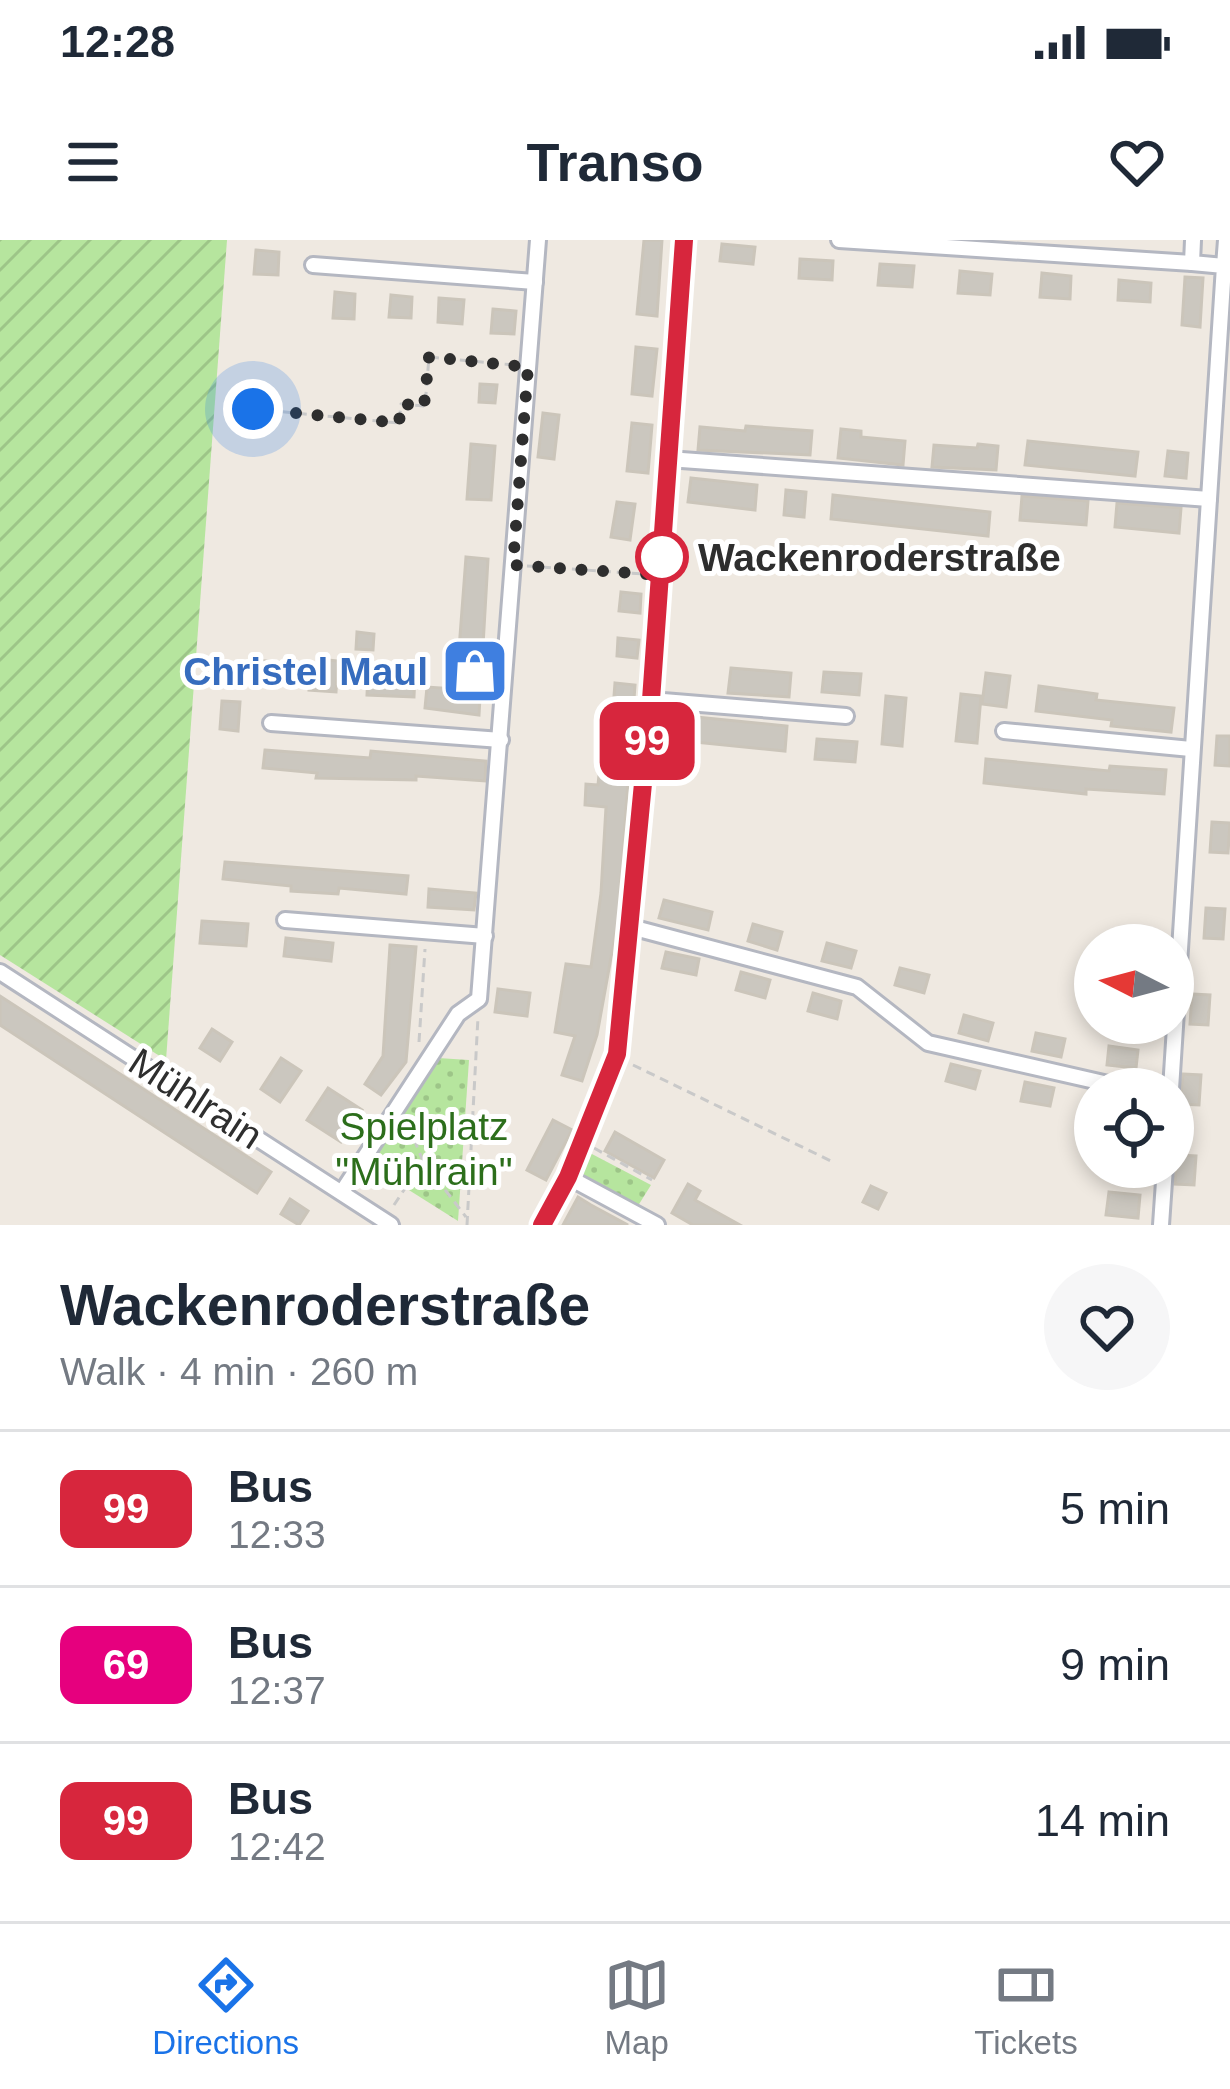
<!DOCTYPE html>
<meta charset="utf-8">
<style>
body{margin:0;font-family:Helvetica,sans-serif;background:#f6f6f7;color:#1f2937;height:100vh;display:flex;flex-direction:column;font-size:45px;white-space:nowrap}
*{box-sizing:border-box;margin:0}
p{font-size:39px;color:#747a83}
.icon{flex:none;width:66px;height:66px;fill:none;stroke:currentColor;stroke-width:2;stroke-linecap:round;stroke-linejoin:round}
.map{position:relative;height:985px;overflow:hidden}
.sheet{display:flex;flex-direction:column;background:#fff;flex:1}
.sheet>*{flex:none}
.badge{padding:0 24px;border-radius:18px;font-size:42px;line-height:78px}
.needle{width:78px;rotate:276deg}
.controls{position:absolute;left:1074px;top:684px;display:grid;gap:24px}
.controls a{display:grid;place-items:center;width:120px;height:120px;border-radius:50%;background:#fff;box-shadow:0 6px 18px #0003;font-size:60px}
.you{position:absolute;width:60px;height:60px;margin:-30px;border:9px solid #fff;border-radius:50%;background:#1a73e8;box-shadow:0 0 0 18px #1a73e833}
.map>.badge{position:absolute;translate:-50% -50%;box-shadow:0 0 0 6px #fff}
.round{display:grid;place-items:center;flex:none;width:126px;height:126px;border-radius:63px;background:#f6f6f7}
.headline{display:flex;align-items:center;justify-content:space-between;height:204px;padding:0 60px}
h1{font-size:57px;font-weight:800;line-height:90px}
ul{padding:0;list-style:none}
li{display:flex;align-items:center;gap:36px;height:156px;padding:0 60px;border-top:3px solid #e0e1e3}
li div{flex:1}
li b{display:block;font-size:45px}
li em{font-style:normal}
li .badge{min-width:132px;font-weight:700;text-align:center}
.status{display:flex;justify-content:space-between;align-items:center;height:84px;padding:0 60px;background:#fff;direction:ltr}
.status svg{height:33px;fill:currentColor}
header{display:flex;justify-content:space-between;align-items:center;height:156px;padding:0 60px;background:#fff;font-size:54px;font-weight:800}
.tabs{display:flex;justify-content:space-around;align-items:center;height:168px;border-top:3px solid #e0e1e3;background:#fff;font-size:33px;color:#747a83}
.tabs a{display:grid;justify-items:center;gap:6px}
.tabs .on{color:#1a73e8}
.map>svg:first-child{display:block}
</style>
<div class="status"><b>12:28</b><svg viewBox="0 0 49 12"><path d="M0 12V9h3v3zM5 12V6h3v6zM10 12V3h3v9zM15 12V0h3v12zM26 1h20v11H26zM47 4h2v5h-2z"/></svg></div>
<header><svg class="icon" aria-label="menu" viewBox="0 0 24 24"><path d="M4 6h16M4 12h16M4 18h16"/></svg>Transo<svg class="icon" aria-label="heart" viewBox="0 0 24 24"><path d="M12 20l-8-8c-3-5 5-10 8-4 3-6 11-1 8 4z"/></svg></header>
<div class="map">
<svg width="1230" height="985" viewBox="0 0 1230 985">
<defs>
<pattern id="grass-dots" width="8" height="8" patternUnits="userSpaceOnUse" patternTransform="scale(3)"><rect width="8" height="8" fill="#b6e59e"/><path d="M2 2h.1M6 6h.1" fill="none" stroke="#9dc588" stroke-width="1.8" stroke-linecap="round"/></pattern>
<pattern id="garden-furrows" width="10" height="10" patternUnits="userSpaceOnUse" patternTransform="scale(3)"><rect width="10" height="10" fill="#b6e59e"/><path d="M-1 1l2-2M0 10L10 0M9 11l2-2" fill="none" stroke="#9dc588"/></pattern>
</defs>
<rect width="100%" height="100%" fill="#efe9e1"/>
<g fill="url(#grass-dots)">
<polygon points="438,818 469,820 458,981 366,923"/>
<polygon points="590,913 651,945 636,969 578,935"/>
</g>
<polygon fill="url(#garden-furrows)" points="0,0 227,0 166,820 0,715"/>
<g fill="#cbc7bf" stroke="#cbc5ba" stroke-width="3">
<polygon points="644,0 662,0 657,76 637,74"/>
<polygon points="722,4 755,7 753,24 720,21"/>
<polygon points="256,10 279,12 278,35 254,34"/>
<polygon points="800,19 833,21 832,40 799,38"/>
<polygon points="880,24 914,26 912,47 878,45"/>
<polygon points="960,31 992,34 990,55 958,53"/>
<polygon points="1042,33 1071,36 1070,59 1040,57"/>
<polygon points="1185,37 1203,38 1200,87 1182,85"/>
<polygon points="1119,40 1151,43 1150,62 1118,60"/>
<polygon points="335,52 355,54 354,79 333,78"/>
<polygon points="391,55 412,57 411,78 389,77"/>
<polygon points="439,58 464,60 462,84 438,82"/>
<polygon points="493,69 516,71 514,94 491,93"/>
<polygon points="636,107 657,109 652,156 632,154"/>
<polygon points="480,144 497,145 495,163 479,162"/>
<polygon points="543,173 559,175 554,219 538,217"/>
<polygon points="632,183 652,185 648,233 627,231"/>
<polygon points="746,186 812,191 810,215 698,210 700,187 745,191"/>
<polygon points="841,189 861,191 861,197 905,201 903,225 838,218"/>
<polygon points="1028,201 1138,212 1135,236 1025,225"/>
<polygon points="471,204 495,206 491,260 467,259"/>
<polygon points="978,204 998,206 996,230 932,227 934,205 977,208"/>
<polygon points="1168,211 1188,213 1186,238 1165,236"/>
<polygon points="691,238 757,245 755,270 688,262"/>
<polygon points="786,250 806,252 804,277 784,275"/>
<polygon points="833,255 990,272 988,296 831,279"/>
<polygon points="1022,256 1088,261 1086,285 1020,280"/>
<polygon points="617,262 635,264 630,300 611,297"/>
<polygon points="1117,263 1181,268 1179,293 1115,287"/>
<polygon points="466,317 488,319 479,475 425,468 427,447 456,449"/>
<polygon points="621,352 641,354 640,373 619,371"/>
<polygon points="357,392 374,394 373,410 356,409"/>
<polygon points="618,398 639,400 637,418 617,416"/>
<polygon points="319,419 338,421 336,452 309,450 311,423 318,424"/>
<polygon points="252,420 281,422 279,440 251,438"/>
<polygon points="731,428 791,433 789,457 728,453"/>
<polygon points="368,431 415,434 414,457 367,455"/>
<polygon points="824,432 861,434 859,455 822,452"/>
<polygon points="986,433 1010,436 1006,467 982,464"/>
<polygon points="615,443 635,445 618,679 597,795 582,841 562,835 575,796 555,792 566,724 591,727 601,653 606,567 585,565 586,544 598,545 599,535 608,536"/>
<polygon points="1039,446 1097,454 1096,460 1174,468 1171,492 1111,486 1112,480 1036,471"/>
<polygon points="961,454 981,456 977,503 956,501"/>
<polygon points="886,456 906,458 902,506 882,504"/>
<polygon points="222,461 240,462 238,491 220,489"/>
<polygon points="676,475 787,486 785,511 674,500"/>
<polygon points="1217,496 1230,496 1230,526 1215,525"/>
<polygon points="817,499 857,502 855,522 815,519"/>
<polygon points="265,510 370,518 371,511 486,521 485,541 416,536 416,540 316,538 317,533 263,528"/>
<polygon points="986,519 1109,531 1110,526 1166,530 1164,554 1086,549 1086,554 984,543"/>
<polygon points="1212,582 1230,583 1228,613 1210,612"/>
<polygon points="225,622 408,636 406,654 339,648 338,654 291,651 291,646 223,639"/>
<polygon points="429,649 476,653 474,670 428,667"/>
<polygon points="664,660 712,672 708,690 659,678"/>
<polygon points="1206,668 1225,669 1223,699 1204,698"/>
<polygon points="202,681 248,684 246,706 200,703"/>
<polygon points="753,684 782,692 777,710 748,701"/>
<polygon points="286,698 333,703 331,721 284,716"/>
<polygon points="827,703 856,711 851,728 822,721"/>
<polygon points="390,705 416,707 406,822 381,855 365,844 383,816"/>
<polygon points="666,712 699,719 696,735 662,728"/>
<polygon points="900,728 929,735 924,753 895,745"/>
<polygon points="741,732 770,740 765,758 736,750"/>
<polygon points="498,749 530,753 527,776 495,772"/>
<polygon points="813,753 841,761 837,779 808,771"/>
<polygon points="1192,754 1210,755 1208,785 1190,784"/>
<polygon points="0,756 271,932 257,953 0,785"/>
<polygon points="964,775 993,783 988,801 959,793"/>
<polygon points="212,789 232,802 220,821 200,808"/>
<polygon points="1036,793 1065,799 1061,817 1032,811"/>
<polygon points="1109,806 1138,810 1136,828 1107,825"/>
<polygon points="281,818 301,831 280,862 261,849"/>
<polygon points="951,824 980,831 975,849 946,841"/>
<polygon points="1183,834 1201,835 1199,865 1180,864"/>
<polygon points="1025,842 1054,848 1050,866 1021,861"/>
<polygon points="328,848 362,870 341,902 307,880"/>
<polygon points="553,880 572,890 546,940 527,930"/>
<polygon points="615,892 664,920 654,938 605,911"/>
<polygon points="1177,915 1196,916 1194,945 1175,944"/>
<polygon points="688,944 700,951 695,960 740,985 693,985 672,973"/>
<polygon points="871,946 886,953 878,969 863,962"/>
<polygon points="1109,952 1140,955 1138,978 1106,975"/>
<polygon points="578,957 591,965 628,985 563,985"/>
<polygon points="290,959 308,971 299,985 281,974"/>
</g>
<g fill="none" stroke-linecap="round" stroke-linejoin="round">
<defs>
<g id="minor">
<polyline points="839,0 1192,23"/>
<polyline points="313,25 535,42"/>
<polyline points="1224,26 1226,0"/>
<polyline points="668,219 1209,259"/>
<polyline points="651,460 846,476"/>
<polyline points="271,483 501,500"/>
<polyline points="1004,491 1191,509"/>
<polyline points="285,680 485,696"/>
<polyline points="631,687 857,747 928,803 1130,849"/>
<polyline points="0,732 391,985"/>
<polyline points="1171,849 1224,26 1192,23 1193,0"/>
<polyline points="568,937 657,985"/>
<polyline points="342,952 458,774 479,759 538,0"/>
<polyline points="541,985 568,937 617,814 651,460 684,0"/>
<polyline points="1161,985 1165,927"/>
</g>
</defs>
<use href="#minor" stroke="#b4b7c1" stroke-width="20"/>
<g stroke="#c9c9c9" stroke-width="3" stroke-dasharray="9 6" stroke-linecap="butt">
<polyline points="253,169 399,183 401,164 425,166 429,117 514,125"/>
<polyline points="527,326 643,334"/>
<polyline points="419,802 425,709"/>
<polyline points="633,825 831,921"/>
<polyline points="403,889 414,899 423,921 466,977"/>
<polyline points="594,908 652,940"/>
<polyline points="394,965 422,923"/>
<polyline points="467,985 478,777"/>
</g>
<use href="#minor" stroke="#fff" stroke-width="14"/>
</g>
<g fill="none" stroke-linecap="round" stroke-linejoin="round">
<defs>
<polyline id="line" points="542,985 568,937 617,814 651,460 684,0"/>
</defs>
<use href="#line" stroke="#fff" stroke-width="27"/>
<use href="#line" stroke="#d7263d" stroke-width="18"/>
<polyline stroke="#2e2e2e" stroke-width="12" stroke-dasharray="0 21.6" points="253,169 399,183 401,164 424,166 429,117 528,127 513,325 660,335 662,317"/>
</g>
<defs>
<symbol id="shop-square" viewBox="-11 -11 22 22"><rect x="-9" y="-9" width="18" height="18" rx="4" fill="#3f7fe0" stroke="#fff"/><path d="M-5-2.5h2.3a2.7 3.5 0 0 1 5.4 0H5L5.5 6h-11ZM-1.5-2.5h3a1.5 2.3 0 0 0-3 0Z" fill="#fff"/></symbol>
</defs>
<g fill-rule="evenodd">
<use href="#shop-square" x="437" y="393" width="76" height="76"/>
</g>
<circle fill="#fff" stroke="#d7263d" stroke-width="6" cx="662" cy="317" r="24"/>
<g text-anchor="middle" stroke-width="10" stroke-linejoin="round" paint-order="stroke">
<g font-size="39" font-weight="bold" fill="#2e2e2e" stroke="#fff" text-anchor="start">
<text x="698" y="331">Wackenroderstraße</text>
</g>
<g font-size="39" font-weight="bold" fill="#366cbe" stroke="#fff" text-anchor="end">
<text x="428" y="445">Christel Maul</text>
</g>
<g font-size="39" fill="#2e2e2e" stroke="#fff">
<text transform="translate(196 858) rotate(33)" y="14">Mühlrain</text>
</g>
<g font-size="39" fill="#2c6e1b" stroke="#fff">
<text x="424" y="900">Spielplatz<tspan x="424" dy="45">"Mühlrain"</tspan></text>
</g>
</g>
</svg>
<div class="controls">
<a><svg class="needle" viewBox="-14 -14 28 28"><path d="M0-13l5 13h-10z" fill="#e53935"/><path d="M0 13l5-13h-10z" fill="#747a83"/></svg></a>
<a><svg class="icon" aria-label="locate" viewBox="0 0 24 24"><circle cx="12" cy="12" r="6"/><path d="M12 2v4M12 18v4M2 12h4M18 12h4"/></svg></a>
</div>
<div class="you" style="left:253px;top:169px"></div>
<b class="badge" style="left:647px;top:501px;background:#d7263d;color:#fff">99</b>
</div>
<section class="sheet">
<div class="headline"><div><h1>Wackenroderstraße</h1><p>Walk · 4 min · 260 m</p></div><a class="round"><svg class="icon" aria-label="heart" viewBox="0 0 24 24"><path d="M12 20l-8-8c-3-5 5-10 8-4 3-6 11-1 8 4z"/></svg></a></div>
<ul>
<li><span class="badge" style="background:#d7263d;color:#fff">99</span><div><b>Bus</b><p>12:33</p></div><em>5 min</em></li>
<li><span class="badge" style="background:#e6007e;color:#fff">69</span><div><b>Bus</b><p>12:37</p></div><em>9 min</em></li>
<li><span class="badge" style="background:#d7263d;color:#fff">99</span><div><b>Bus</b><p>12:42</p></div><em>14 min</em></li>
</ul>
</section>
<nav class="tabs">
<a class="on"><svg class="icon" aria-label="directions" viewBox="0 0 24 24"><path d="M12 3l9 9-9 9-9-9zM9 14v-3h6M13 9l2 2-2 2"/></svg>Directions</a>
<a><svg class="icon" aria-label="map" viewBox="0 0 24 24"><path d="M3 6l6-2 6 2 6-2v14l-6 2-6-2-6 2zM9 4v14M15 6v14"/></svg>Map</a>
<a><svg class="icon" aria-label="tickets" viewBox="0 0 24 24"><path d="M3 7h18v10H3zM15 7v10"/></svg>Tickets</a>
</nav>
